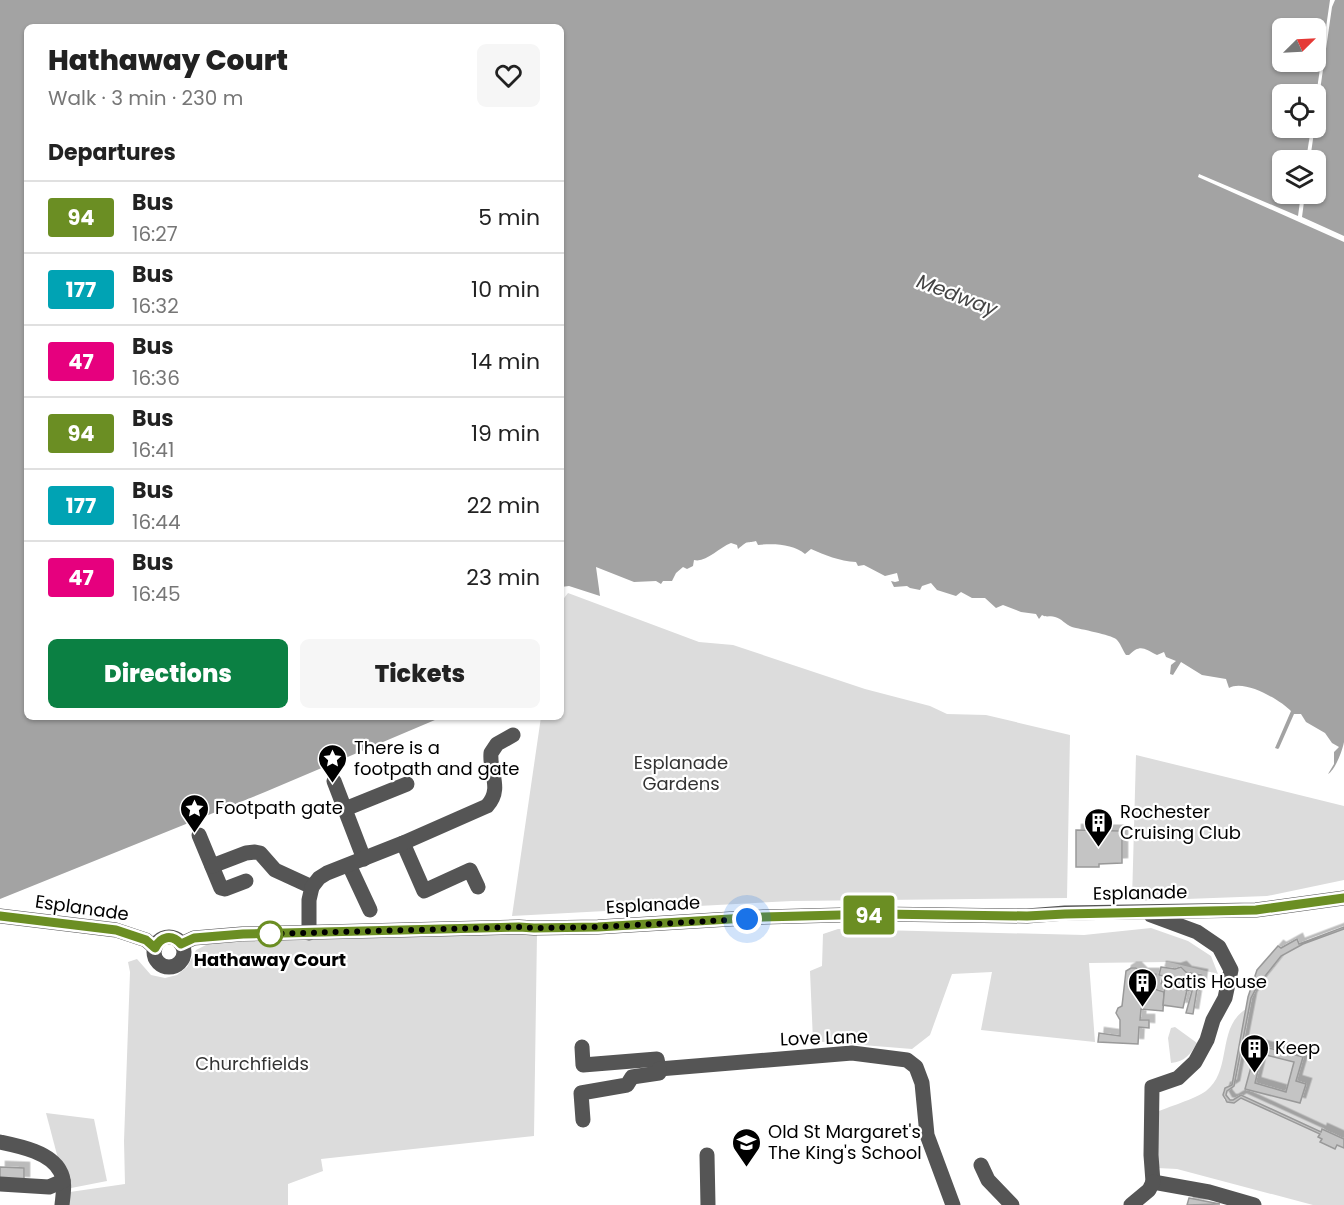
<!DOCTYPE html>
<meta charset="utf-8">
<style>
body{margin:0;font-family:Poppins,sans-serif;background:#f6f6f6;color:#222;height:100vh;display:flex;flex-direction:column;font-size:22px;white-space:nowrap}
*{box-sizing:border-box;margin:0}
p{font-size:20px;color:#767676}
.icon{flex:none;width:33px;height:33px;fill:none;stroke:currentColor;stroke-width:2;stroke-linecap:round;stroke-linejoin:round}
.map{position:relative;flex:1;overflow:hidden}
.drawer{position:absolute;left:24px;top:24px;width:540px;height:696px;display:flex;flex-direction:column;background:#fff;border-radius:9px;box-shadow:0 2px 4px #0004}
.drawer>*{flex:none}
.badge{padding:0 12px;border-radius:4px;font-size:21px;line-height:39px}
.needle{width:39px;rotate:66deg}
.fabs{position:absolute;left:1272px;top:18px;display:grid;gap:12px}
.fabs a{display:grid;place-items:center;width:54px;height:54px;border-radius:9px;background:#fff;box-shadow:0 2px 4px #0004;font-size:30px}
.you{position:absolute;width:30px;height:30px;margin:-15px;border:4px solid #fff;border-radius:50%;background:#1a73e8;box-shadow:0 0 0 9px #1a73e833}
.map>.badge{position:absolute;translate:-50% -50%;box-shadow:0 0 0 3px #fff}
h2{padding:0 24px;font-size:22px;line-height:54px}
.round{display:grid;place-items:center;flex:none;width:63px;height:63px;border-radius:9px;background:#f6f6f6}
.head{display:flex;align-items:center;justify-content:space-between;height:102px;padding:0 24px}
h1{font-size:28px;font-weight:800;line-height:45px}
.cta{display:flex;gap:12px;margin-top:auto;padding:12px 24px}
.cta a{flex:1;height:69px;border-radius:9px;background:#0b8043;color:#fff;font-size:24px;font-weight:800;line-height:69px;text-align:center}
.cta a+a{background:#f6f6f6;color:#222}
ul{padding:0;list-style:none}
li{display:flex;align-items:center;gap:18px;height:72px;padding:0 24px;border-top:2px solid #e0e0e0}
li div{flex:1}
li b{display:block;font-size:22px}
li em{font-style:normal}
li .badge{min-width:66px;font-weight:700;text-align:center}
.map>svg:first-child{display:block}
</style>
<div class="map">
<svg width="1344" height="1205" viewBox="0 0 1344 1205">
<defs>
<filter id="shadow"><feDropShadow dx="5.5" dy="-5.5" stdDeviation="0" flood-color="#0004"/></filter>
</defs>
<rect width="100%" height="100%" fill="#fff"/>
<g fill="#dcdcdc">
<polygon points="568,593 699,642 733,645 865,689 930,706 947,714 986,715 1070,735 1067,898 792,901 512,916 541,717 561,717 561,602"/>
<polygon points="1136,755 1344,806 1344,880 1267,896 1132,901"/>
<polygon points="1151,928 1188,941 1211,956 1218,974 1169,962 1089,963 1095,1042 981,1030 992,972 952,974 930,1035 912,1049 813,1041 810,971 822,966 823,934 838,929 1084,935"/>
<path d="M1344 929V1139L1323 1129 1321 1132 1241 1095 1233 1100H1230L1226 1095 1227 1091 1234 1086 1251 998C1258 984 1269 964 1282 955 1301 942 1324 937 1344 929Z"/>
<polygon points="537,933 534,1136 321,1159 323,1171 288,1184 288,1205 64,1205 63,1193 125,1184 124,1141 130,972 128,962 137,959 151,975 165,978 177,975 187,967 196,950 210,943"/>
<path d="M1246 1009 1232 1085 1228 1086 1223 1091 1224 1100 1234 1103 1241 1098 1320 1134 1319 1137 1322 1139 1321 1142 1335 1149 1337 1145 1344 1148V1205H1313L1177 1169 1157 1168 1154 1113C1168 1107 1195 1099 1206 1091 1233 1070 1216 1028 1246 1009Z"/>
<path d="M1175 1027 1197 1043C1191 1054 1184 1062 1171 1063L1168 1038 1171 1028Z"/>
<polygon points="46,1113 94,1119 107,1181 66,1189"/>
</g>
<g fill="#a3a3a3" fill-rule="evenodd">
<path d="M0 0H1330L1316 96 1282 94V128H1311L1306 160H1282V194H1301L1298 216 1199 174 1198 177 1344 242V742C1342 752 1335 770 1328 774L1334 764V752L1339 747 1332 743 1325 733 1306 722 1301 714H1294L1279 748 1278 749 1275 748 1291 711C1279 699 1244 679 1229 688L1226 679 1202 675 1181 662 1173 675 1170 674 1171 665 1176 661 1166 657 1164 652 1157 655C1144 648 1140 644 1129 655H1126C1123 651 1120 642 1116 639 1111 635 1080 629 1072 627 1066 625 1061 618 1055 617 1050 615 1047 618 1042 615L1039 619 1036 614 1021 612 1003 605 996 608 985 598H972L961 592 956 596 937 590 931 583 922 586 920 590 910 588 907 586 894 587 891 581 895 582 899 581 897 573 885 576 864 565 858 566 856 562C839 561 825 555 811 549L805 554C794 544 773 543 758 545L756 541C745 544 750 539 738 549L737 545 731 543C718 548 706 563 694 560L693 566 687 569 683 567 676 573 672 581H663L661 584 656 581 634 582 596 567 600 596 569 586 561 587V27H27V717H442L265 792 0 899ZM1282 28H1316V62H1282Z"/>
<polygon points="1335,0 1344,0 1344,236 1302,217 1305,194 1316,194 1316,160 1310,160 1332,7"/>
</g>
<g fill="#c4c4c4" stroke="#999" stroke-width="1.5" fill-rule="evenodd" filter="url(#shadow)">
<polygon points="1076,830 1122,831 1122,863 1099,864 1099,867 1076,867"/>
<polygon points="1344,927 1344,929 1303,944 1281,956 1258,985 1251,998 1234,1086 1227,1091 1226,1095 1230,1100 1233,1100 1241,1095 1321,1132 1322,1129 1344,1139 1344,1148 1337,1145 1335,1149 1320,1142 1322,1139 1318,1137 1320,1134 1241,1098 1234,1103 1227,1102 1223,1095 1225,1088 1232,1085 1248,997 1257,970 1278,946 1281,948 1297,939 1299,944"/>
<polygon points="1161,967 1175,969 1181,967 1186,972 1202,975 1200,990 1197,989 1193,1014 1186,1013 1192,991 1161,984 1163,976 1159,975"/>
<polygon points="1131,968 1136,968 1142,974 1156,974 1154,989 1164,992 1163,1011 1141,1009 1140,1020 1149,1020 1149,1028 1139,1027 1138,1044 1098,1042 1099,1033 1120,1036 1120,1020 1116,1013 1118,1008 1122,1006 1126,971"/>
<polygon points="1165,985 1187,990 1183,1008 1163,1005"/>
<path d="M1257 1045 1303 1057 1296 1081 1306 1084 1300 1103 1245 1089ZM1262 1054 1294 1062 1286 1092 1255 1083Z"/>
<polygon points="0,1167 24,1168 24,1182 0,1181"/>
<polygon points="1189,1198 1220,1204 1187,1205"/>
</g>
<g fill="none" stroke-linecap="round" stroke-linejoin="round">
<g stroke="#555" stroke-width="15">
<polyline points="334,781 364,859"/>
<polyline points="345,809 407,784"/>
<polyline points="199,835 221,888 225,889 246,881"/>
<polyline points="403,843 424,891 470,870 478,887"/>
<polyline points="349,865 370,910"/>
<polyline points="212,866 246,853 255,852 260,853 275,870 312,887 309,900 309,933"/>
<path d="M312 887 319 878 327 873 403 843 487 806C503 789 489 772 491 753L497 744 513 735"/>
<polyline points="1151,915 1197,932 1219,947 1231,970 1225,998 1213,1020 1207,1040 1195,1062 1178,1078 1152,1087 1151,1155 1153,1182"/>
<polyline points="0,916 116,930 146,940 155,948"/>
<circle cx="169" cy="952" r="15"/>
<polyline points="181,944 194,938 242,934 519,927 534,928 598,927 763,917 879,914 1027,916 1065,913 1256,910 1344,898"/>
<polyline points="582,1047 583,1065 657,1059 659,1069 852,1053 907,1060 916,1067 922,1083 927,1135 953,1205"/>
<polyline points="583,1120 581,1093 627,1085 632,1077 659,1073 659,1069"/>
<path d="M0 1142C19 1146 50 1152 60 1171 66 1181 63 1195 62 1205"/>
<polyline points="707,1155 708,1205"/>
<polyline points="981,1165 988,1180 1012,1205"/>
<polyline points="1153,1182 1209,1192 1254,1205"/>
<polyline points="0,1184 49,1187 63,1181"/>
<polyline points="1131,1205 1149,1190 1153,1182"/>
</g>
</g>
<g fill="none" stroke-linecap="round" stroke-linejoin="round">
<defs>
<path id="line" d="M0 916 116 930 146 940 155 948C161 936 172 934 181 944L194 938 243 934 519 927 534 928 598 927 763 917 879 914 1027 916 1065 914 1256 910 1344 898"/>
</defs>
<use href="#line" stroke="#fff" stroke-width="14"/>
<use href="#line" stroke="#6b8e23" stroke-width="9"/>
<polyline stroke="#000" stroke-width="6" stroke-dasharray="0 10.8" points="270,934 265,934 519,927 534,928 598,927 747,919"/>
</g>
<defs>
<symbol id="sight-pin" viewBox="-11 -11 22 30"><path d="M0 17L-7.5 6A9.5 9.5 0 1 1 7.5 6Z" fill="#000" stroke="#fff"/><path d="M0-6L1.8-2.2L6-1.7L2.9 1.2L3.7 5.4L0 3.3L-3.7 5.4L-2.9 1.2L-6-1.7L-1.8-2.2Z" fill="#fff"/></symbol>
<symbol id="building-pin" viewBox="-11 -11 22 30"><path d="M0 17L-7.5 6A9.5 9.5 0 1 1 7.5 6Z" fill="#000" stroke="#fff"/><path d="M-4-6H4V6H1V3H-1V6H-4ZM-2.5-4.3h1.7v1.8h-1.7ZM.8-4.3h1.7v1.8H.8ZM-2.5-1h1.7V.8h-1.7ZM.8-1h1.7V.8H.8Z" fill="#fff"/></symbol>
<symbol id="school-pin" viewBox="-11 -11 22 30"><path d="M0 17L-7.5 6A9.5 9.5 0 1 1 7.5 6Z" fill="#000" stroke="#fff"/><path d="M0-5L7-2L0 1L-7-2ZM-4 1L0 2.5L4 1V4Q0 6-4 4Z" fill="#fff"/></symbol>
</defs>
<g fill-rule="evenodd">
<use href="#sight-pin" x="316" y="742" width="33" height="45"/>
<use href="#sight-pin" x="178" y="792" width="33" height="45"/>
<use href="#building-pin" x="1082" y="806" width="33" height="45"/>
<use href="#building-pin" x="1126" y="966" width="33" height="45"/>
<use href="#building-pin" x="1238" y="1032" width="33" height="45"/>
<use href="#school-pin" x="730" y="1126" width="33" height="45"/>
</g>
<circle fill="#fff" stroke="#6b8e23" stroke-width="3" cx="270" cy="934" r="12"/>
<g text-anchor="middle" stroke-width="4.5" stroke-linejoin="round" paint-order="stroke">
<g font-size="18" fill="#000" stroke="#fff" text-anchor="start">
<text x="354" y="754">There is a<tspan x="354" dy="21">footpath and gate</tspan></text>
<text x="215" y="814">Footpath gate</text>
<text x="1120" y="818">Rochester<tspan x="1120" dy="21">Cruising Club</tspan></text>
<text x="1163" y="988">Satis House</text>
<text x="1275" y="1054">Keep</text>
<text x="768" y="1138">Old St Margaret's<tspan x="768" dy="21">The King's School</tspan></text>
</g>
<g font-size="18" fill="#333" stroke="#fff">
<text x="681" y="769">Esplanade<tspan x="681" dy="21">Gardens</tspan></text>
<text x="252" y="1070">Churchfields</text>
</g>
<g font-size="18" fill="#000" stroke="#fff">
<text transform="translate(1140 893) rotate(-1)" y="6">Esplanade</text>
<text transform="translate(653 905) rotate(-3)" y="6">Esplanade</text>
<text transform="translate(82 908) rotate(8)" y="6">Esplanade</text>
<text transform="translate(824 1038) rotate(-2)" y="6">Love Lane</text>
</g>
<g font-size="18" font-weight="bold" fill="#000" stroke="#fff">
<text x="270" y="966">Hathaway Court</text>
</g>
<g font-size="20" font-style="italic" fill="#444" stroke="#fff">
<text transform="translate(957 295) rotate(21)" y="7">Medway</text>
</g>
</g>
</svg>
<div class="fabs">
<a><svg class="needle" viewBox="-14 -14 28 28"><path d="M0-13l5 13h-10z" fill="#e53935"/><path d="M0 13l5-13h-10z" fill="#767676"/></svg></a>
<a><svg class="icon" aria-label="locate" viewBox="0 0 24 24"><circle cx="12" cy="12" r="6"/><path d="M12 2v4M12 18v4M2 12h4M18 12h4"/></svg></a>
<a><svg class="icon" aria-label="layers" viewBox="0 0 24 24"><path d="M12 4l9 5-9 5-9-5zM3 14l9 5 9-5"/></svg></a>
</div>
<div class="you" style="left:747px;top:919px"></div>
<b class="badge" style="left:869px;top:915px;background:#6b8e23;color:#fff">94</b>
<section class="drawer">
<div class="head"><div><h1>Hathaway Court</h1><p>Walk · 3 min · 230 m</p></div><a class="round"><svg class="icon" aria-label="heart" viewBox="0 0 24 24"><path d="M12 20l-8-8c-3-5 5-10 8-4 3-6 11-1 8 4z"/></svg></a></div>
<h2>Departures</h2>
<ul>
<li><span class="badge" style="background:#6b8e23;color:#fff">94</span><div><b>Bus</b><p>16:27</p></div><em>5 min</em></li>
<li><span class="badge" style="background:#00a3b4;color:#fff">177</span><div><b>Bus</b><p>16:32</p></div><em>10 min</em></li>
<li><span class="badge" style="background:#e6007e;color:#fff">47</span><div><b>Bus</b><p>16:36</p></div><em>14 min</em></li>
<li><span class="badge" style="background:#6b8e23;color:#fff">94</span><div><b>Bus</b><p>16:41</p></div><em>19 min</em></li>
<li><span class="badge" style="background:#00a3b4;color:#fff">177</span><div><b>Bus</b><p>16:44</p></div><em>22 min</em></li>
<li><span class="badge" style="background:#e6007e;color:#fff">47</span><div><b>Bus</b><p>16:45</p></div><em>23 min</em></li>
</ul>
<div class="cta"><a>Directions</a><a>Tickets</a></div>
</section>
</div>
